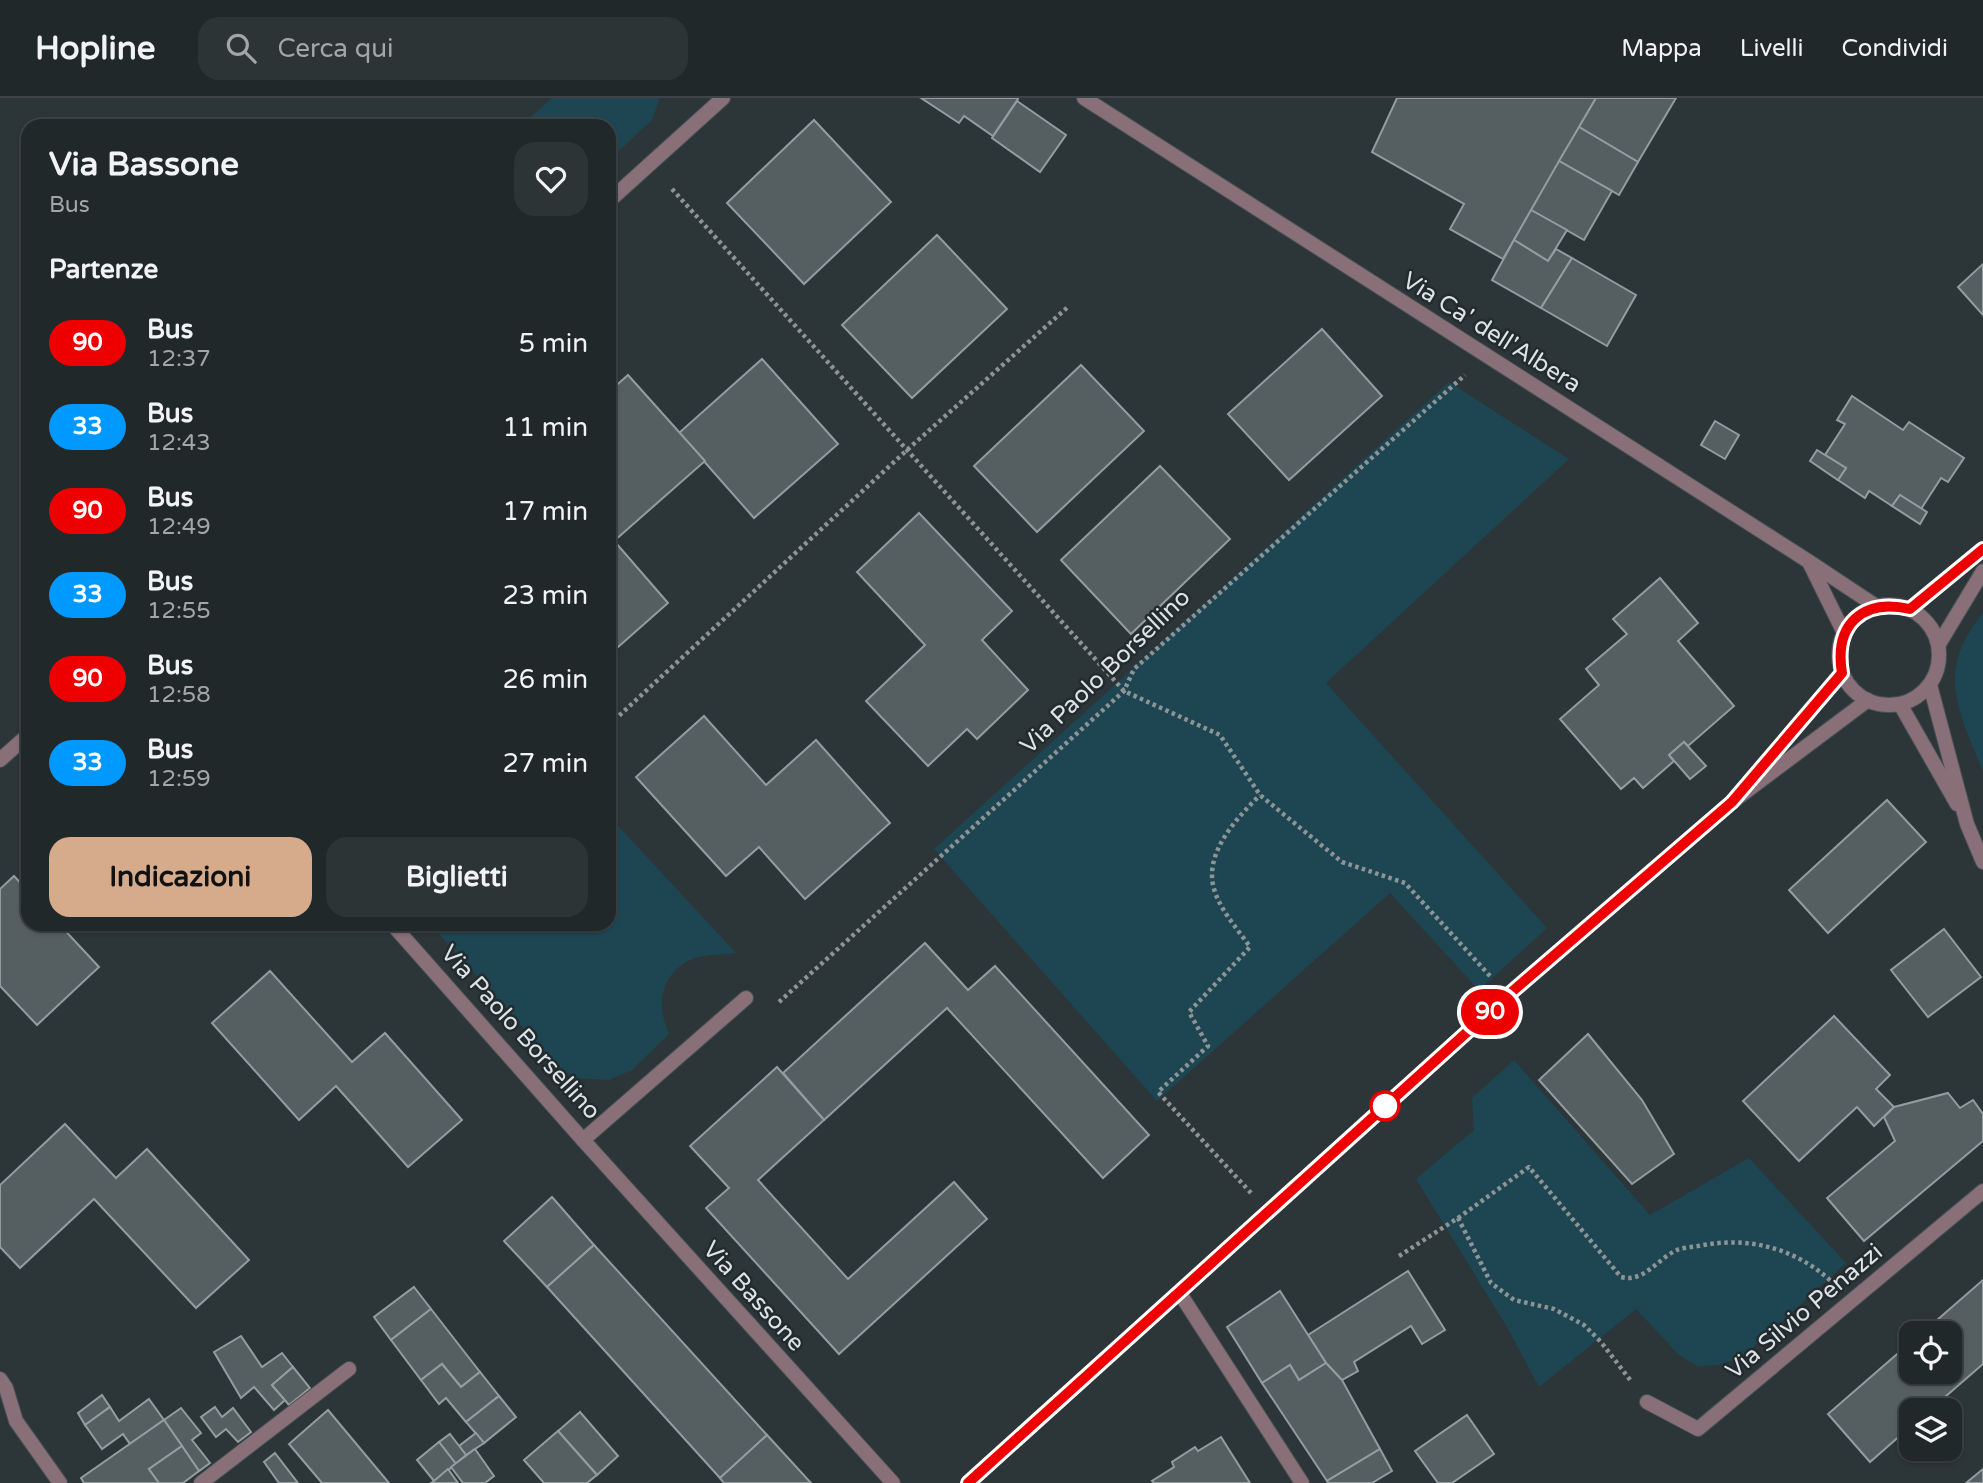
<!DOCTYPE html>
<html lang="it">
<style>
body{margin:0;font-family:"Varela Round",sans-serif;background:#2d3436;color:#f1f3f6;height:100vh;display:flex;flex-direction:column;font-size:26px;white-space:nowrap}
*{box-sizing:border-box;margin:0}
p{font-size:23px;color:#a2a6a8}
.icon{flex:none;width:38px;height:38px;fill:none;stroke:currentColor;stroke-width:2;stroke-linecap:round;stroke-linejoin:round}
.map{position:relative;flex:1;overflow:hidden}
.panel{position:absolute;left:21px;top:21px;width:595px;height:812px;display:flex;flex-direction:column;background:#21282a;border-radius:21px;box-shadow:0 2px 5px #0004,0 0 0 2px #3e4447}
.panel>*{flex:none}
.badge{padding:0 14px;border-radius:23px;font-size:24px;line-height:46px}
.buttons{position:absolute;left:1899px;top:1223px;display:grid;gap:14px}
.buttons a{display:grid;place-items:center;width:63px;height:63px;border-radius:14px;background:#21282a;box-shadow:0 2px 5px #0004,0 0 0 2px #3e4447;font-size:35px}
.map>.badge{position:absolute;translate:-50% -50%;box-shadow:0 0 0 4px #fff}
h2{padding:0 28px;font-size:26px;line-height:63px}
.round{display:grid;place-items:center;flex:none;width:74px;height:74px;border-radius:21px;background:#2d3436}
.headline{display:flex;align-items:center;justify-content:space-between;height:119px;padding:0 28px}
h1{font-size:33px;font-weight:700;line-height:52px}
.primary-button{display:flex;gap:14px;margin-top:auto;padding:14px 28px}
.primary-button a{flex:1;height:80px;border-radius:21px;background:#d6ab8b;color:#111;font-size:28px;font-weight:700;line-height:80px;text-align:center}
.primary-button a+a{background:#2d3436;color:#f1f3f6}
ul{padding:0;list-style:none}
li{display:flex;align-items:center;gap:21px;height:84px;padding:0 28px}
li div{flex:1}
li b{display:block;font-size:26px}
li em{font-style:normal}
li .badge{min-width:77px;font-weight:700;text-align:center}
header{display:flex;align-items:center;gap:42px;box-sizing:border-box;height:98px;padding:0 35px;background:#21282a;border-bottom:2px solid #3e4447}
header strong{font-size:33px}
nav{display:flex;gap:38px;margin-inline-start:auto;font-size:24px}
.search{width:490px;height:63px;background:#2d3436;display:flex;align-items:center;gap:18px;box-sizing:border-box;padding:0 24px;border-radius:21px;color:#a2a6a8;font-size:26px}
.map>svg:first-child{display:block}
</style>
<header>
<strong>Hopline</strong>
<div class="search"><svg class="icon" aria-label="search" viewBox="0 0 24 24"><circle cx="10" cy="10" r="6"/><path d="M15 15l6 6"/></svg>Cerca qui</div>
<nav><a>Mappa</a><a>Livelli</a><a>Condividi</a></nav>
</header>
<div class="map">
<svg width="1983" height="1385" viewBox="0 0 1983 1385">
<rect width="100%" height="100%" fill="#2c3538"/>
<g fill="#1e4652">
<polygon points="552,0 660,0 652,22 609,62 609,28 521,28"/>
<polygon points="1449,284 1569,361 1326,585 1547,830 1479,892 1390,795 1157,1003 934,751"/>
<path d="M1983 515V673C1958 611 1935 574 1983 515Z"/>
<path d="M609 718 736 855C723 857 704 856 692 861 660 876 656 907 669 936L632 972 609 982 573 980 554 964 430 826H609Z"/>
<polygon points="1514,962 1650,1117 1749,1060 1846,1165 1741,1260 1718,1267 1698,1268 1680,1258 1636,1211 1539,1289 1507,1229 1416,1081 1474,1032 1472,1000"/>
</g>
<g fill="#555f62" stroke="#939da0" stroke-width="2">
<polygon points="921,0 1017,0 1018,1 993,38 964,18 959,25"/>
<polygon points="1397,0 1596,0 1503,161 1450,131 1464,106 1372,54"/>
<polygon points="1596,0 1676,0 1638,64 1579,29"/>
<polygon points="1017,3 1066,37 1040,74 992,40"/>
<polygon points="814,22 891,104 804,186 727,105"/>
<polygon points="1579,29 1638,64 1619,97 1559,63"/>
<polygon points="1559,63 1612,93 1584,142 1531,112"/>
<polygon points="1531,112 1567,132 1548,163 1514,142"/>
<polygon points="937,137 1007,211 912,300 842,227"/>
<polygon points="1514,142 1548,163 1556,151 1572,160 1541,210 1492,182"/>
<polygon points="1572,160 1636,197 1607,248 1541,210"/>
<polygon points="1983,166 1983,217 1958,189"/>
<polygon points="1322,231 1382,298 1289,382 1228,316"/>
<polygon points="762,261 838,346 754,420 679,335"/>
<polygon points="1081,267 1144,333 1037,434 974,368"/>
<polygon points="628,277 705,363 614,443 609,437 609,294"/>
<polygon points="1852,298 1903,332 1909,324 1964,360 1948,384 1941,380 1921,411 1900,397 1892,408 1869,393 1865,400 1838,382 1846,370 1825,357 1845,326 1837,322"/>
<polygon points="1715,323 1739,337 1725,361 1701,347"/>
<polygon points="1817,352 1846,370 1838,382 1810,363"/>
<polygon points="1160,368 1230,441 1131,536 1061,462"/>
<polygon points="1900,397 1927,414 1920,426 1892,408"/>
<polygon points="919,415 1012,513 982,542 1028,592 977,641 967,631 928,668 866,603 925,547 857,474"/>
<polygon points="609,437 668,505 609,557"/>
<polygon points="1660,480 1698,525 1678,543 1734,608 1688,648 1684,644 1669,657 1674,663 1643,690 1634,680 1621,691 1560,621 1599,587 1586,571 1627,536 1613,521"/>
<polygon points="704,618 766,687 816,642 890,725 805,801 759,749 726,778 636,679"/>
<polygon points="1684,644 1706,668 1690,681 1669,657"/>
<polygon points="1887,702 1926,744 1828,835 1789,792"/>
<polygon points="14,778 28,793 28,826 59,826 99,869 37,927 0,888 0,791"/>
<polygon points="1944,831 1981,879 1928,919 1891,872"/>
<polygon points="925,845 968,892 995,868 1149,1037 1103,1080 947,910 824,1022 783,975"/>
<polygon points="270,873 352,964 385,935 462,1022 408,1069 336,988 299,1022 212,925"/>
<polygon points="1834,918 1890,977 1876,991 1894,1009 1874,1028 1857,1009 1799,1063 1743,1003"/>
<polygon points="1588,936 1642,1002 1674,1056 1632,1086 1539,982"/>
<polygon points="777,969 824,1022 758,1082 848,1181 954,1084 987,1121 839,1256 706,1110 729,1090 690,1048"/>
<polygon points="1948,995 1960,1010 1973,1002 1983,1016 1983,1043 1864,1143 1827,1100 1895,1043 1884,1019 1894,1009"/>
<polygon points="65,1026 116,1080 147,1051 249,1162 196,1210 94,1101 20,1170 0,1149 0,1087"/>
<polygon points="552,1099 594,1147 547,1189 504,1143"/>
<polygon points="594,1147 767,1337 720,1380 547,1189"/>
<polygon points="1408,1173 1445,1232 1422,1246 1411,1228 1354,1264 1358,1273 1342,1282 1326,1265 1308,1237"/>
<polygon points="1983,1182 1983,1266 1930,1312 1911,1312 1911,1328 1870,1364 1828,1316 1911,1244 1911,1274 1950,1274 1950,1236 1921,1236"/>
<polygon points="414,1189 431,1211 391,1242 374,1219"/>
<polygon points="1280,1193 1326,1265 1299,1282 1290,1267 1262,1285 1227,1229"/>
<polygon points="431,1211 480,1274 461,1289 442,1266 421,1282 391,1242"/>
<polygon points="241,1238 262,1269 282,1255 293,1269 272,1287 285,1302 274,1312 254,1289 241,1300 214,1254"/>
<polygon points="1326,1265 1342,1282 1380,1351 1327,1383 1262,1285 1290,1267 1299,1282"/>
<polygon points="442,1266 461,1289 480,1274 499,1298 466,1324 446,1300 439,1306 421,1282"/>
<polygon points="293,1269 310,1290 289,1307 272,1287"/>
<polygon points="102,1297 110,1309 85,1327 78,1315"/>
<polygon points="499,1298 516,1319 484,1345 466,1324"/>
<polygon points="149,1301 164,1322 130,1346 123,1336 102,1351 85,1327 110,1309 119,1323"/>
<polygon points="215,1309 222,1319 233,1310 251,1334 238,1344 226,1331 216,1339 201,1319"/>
<polygon points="181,1310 201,1335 192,1342 210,1365 199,1373 164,1322"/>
<polygon points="328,1312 389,1385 322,1385 289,1346"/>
<polygon points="580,1314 618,1358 597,1377 558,1333"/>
<polygon points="1467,1317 1494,1356 1452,1385 1438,1385 1415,1353"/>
<polygon points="164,1322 182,1348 149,1371 159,1385 84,1385 81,1380"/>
<polygon points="558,1333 597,1377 587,1385 544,1385 524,1362"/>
<polygon points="476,1335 484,1345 466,1357 459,1348"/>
<polygon points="450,1336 466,1357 456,1366 439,1344"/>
<polygon points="767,1337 811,1385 724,1385 720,1380"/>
<polygon points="1221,1339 1250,1385 1154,1385 1152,1383 1174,1369 1172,1364 1195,1349 1198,1353"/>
<polygon points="439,1344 456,1366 434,1383 417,1362"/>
<polygon points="182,1348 199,1373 183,1385 159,1385 149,1371"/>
<polygon points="475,1351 494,1378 485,1385 463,1385 451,1369"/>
<polygon points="1380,1351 1392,1373 1372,1385 1328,1385 1327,1383"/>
<polygon points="275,1355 298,1385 279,1385 264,1364"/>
<polygon points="448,1371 458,1385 431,1385 434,1383"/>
<polygon points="1983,1371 1983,1385 1966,1385"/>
</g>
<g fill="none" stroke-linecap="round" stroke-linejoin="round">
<defs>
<g id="minor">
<polyline points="1084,0 1808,463 1876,508"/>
<polyline points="609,103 723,0"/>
<polyline points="1809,464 1844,535"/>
<polyline points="1930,587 1967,726 1983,764"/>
<polyline points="1900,606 1957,706"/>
<polyline points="0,662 28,637"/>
<polyline points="392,826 583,1042 893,1385"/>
<polyline points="583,1042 746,900"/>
<polyline points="1179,1194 1302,1385"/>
<polyline points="0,1281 6,1290 16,1323 60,1385"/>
<polyline points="1647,1304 1698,1331 1983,1093"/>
<polyline points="201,1385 349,1271"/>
</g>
<g id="tertiary">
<circle cx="1889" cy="557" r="50"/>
<polyline points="1910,511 1983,451"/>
<polyline points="1939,546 1983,473"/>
<polyline points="1750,683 1842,575"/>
<polyline points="968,1385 1507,898 1732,704 1868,602"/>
</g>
</defs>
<use href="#minor" stroke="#485154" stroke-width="16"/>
<use href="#tertiary" stroke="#485154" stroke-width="16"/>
<g stroke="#8d9496" stroke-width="4.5" stroke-dasharray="3.5 3.5" stroke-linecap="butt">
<polyline points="672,91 1124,593 1220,637 1260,697 1342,764 1405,785 1490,878"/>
<polyline points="609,627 907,352 1069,208"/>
<polyline points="779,904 1124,593 1134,571 1465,277"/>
<path d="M1251 1095 1158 994 1208 948 1189 914 1250 849C1237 830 1218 810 1213 787 1206 752 1238 719 1260 697"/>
<path d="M1458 1120 1529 1069 1621 1179C1644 1185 1657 1161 1677 1152 1683 1150 1691 1149 1698 1148 1747 1138 1794 1149 1832 1184"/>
<polyline points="1399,1158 1458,1120 1491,1185 1514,1202 1554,1211 1584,1227 1601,1244 1631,1283"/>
</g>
<use href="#minor" stroke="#896f78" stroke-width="14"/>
<use href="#tertiary" stroke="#896f78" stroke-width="14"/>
</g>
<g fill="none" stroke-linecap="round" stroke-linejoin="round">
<defs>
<path id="line" d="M968 1385 1507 898 1732 704 1842 575C1834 527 1862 500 1910 511L1983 451"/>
</defs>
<use href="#line" stroke="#fff" stroke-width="16"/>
<use href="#line" stroke="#e00" stroke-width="10"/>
</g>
<circle fill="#fff" stroke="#e00" stroke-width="3.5" cx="1385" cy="1008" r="14"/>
<g text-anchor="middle" stroke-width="5" stroke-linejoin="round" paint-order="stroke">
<g font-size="24" fill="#dee3e5" stroke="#222b2d">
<text transform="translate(1492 234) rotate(32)" y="8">Via Ca' dell'Albera</text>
<text transform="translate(1105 573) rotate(-44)" y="8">Via Paolo Borsellino</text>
<text transform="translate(521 934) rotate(48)" y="8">Via Paolo Borsellino</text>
<text transform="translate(754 1198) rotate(48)" y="8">Via Bassone</text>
<text transform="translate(1804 1213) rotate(-40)" y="8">Via Silvio Penazzi</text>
</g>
</g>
</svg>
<div class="buttons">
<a><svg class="icon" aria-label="locate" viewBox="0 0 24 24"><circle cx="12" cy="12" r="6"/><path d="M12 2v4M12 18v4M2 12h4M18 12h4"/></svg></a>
<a><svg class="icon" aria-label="layers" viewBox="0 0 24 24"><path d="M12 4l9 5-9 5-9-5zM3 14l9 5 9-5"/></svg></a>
</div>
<b class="badge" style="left:1490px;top:914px;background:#e00;color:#fff">90</b>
<section class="panel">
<div class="headline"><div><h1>Via Bassone</h1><p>Bus</p></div><a class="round"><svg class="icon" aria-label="heart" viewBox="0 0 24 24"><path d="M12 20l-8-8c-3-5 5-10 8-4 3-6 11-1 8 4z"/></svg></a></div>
<h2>Partenze</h2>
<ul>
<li><span class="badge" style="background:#e00;color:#fff">90</span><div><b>Bus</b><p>12:37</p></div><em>5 min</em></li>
<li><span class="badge" style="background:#09f;color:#fff">33</span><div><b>Bus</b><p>12:43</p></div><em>11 min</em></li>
<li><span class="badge" style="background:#e00;color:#fff">90</span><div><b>Bus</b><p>12:49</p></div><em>17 min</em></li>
<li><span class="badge" style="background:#09f;color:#fff">33</span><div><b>Bus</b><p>12:55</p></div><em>23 min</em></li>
<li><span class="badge" style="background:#e00;color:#fff">90</span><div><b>Bus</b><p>12:58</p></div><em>26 min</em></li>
<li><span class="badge" style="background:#09f;color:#fff">33</span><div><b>Bus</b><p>12:59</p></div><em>27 min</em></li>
</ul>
<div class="primary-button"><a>Indicazioni</a><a>Biglietti</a></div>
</section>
</div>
